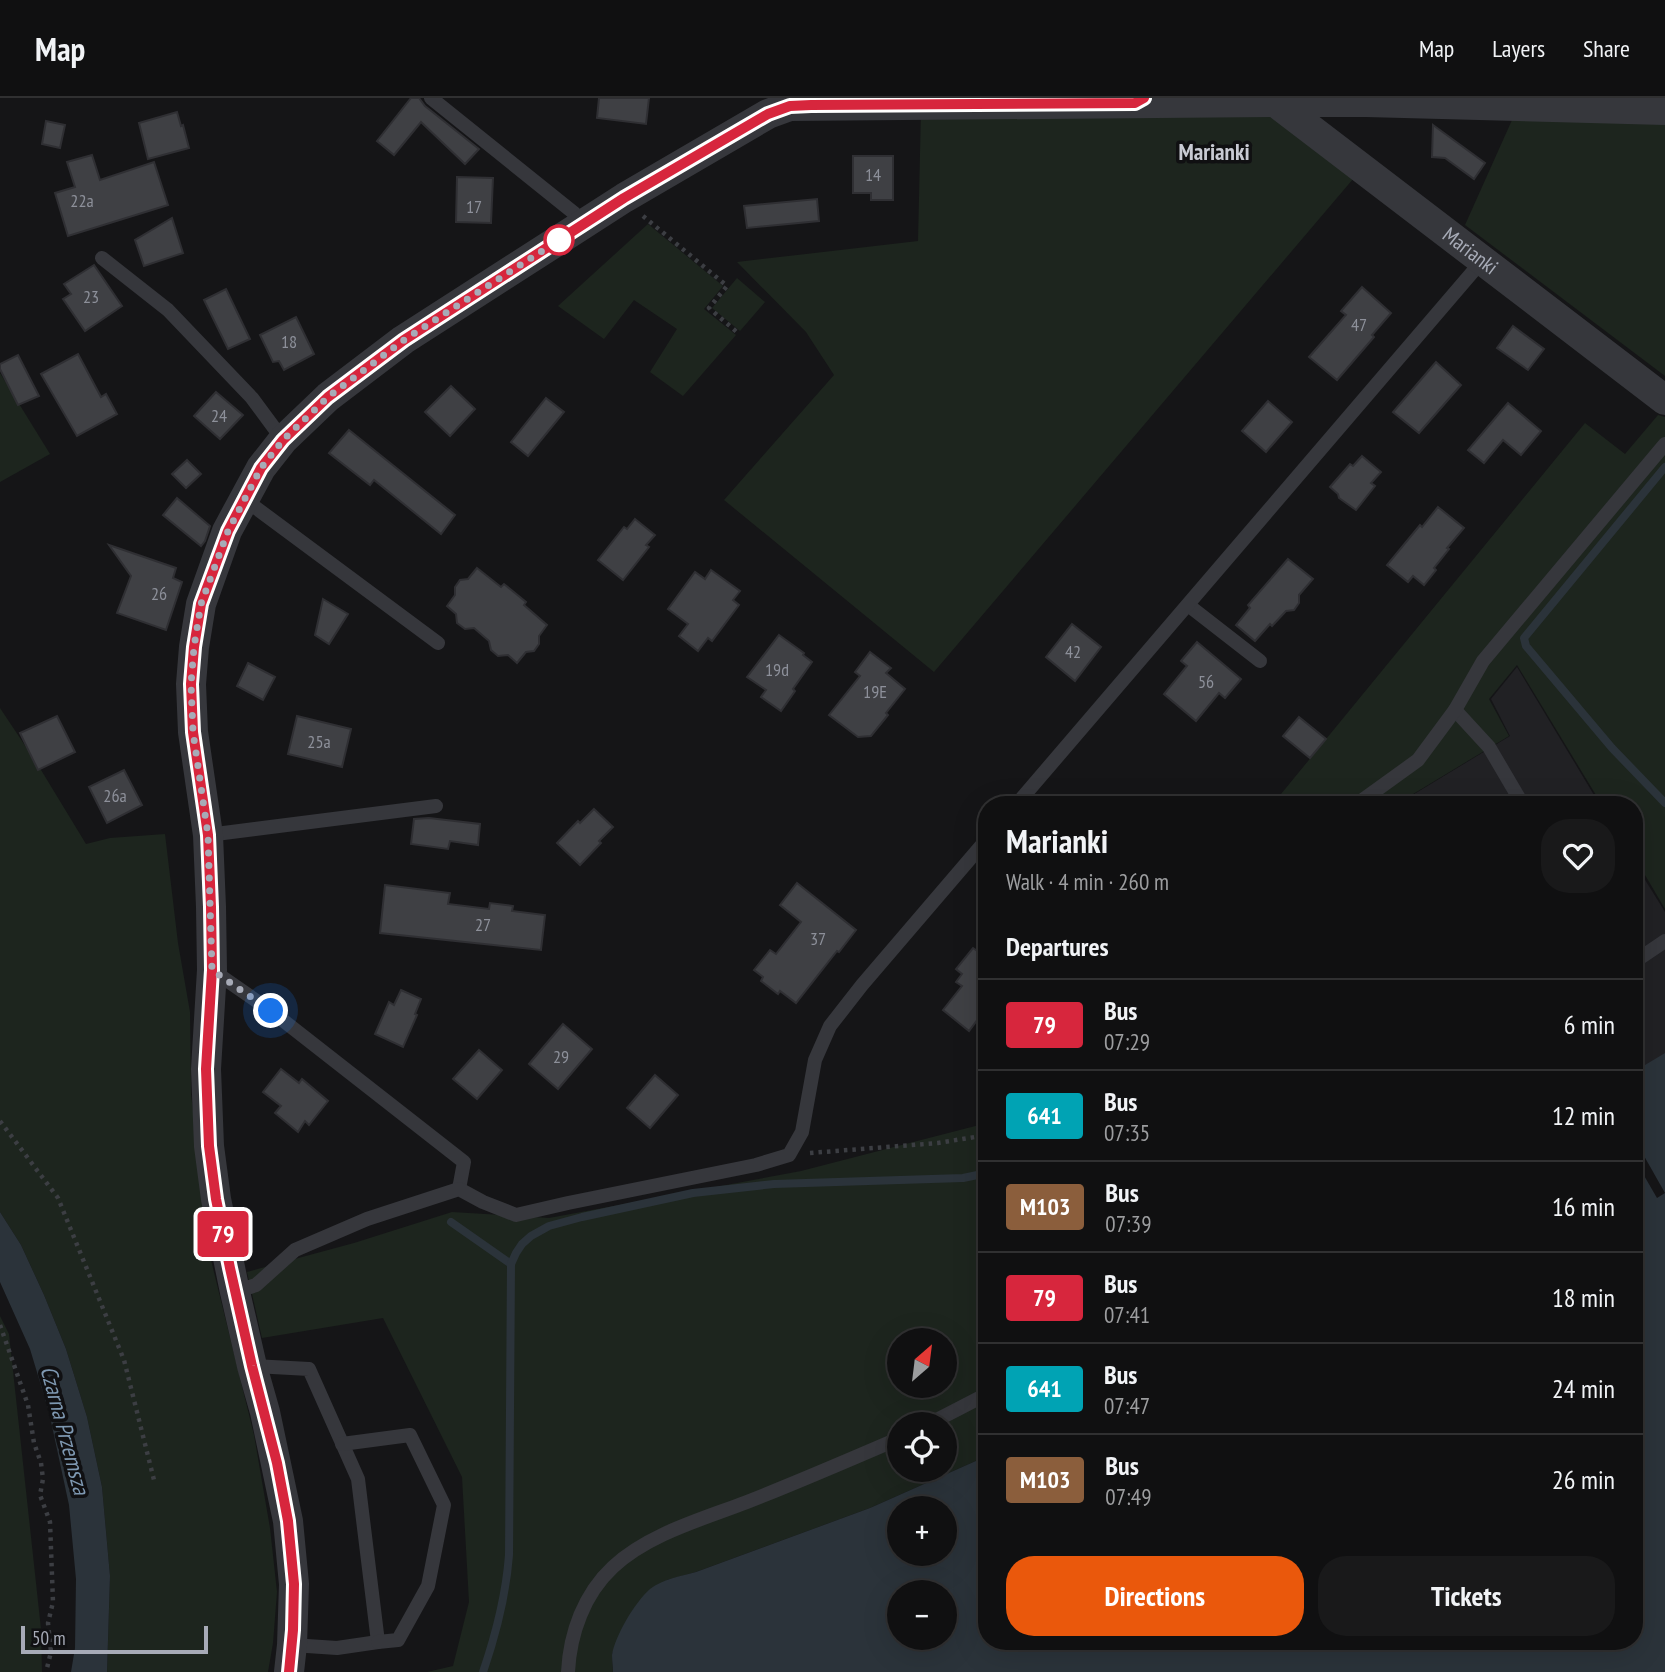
<!DOCTYPE html>
<meta charset="utf-8">
<style>
body{margin:0;font-family:"PT Sans Narrow",sans-serif;background:#19191a;color:#f1f3f6;height:100vh;display:flex;flex-direction:column;font-size:26px;white-space:nowrap}
*{box-sizing:border-box;margin:0}
p{font-size:23px;color:#9c9d9f}
.icon{flex:none;width:38px;height:38px;fill:none;stroke:currentColor;stroke-width:2;stroke-linecap:round;stroke-linejoin:round}
.map{position:relative;flex:1;overflow:hidden}
.sheet{position:absolute;left:978px;top:698px;width:665px;height:854px;display:flex;flex-direction:column;background:#101011;border-radius:28px;box-shadow:0 7px 28px #0002,0 0 0 2px #303031}
.sheet>*{flex:none}
.badge{padding:0 14px;border-radius:5px;font-size:24px;line-height:46px}
.needle{width:46px;rotate:28deg}
.controls{position:absolute;left:887px;top:1230px;display:grid;gap:14px}
.controls a{display:grid;place-items:center;width:70px;height:70px;border-radius:50%;background:#101011;box-shadow:0 7px 28px #0002,0 0 0 2px #303031;font-size:35px}
.scale{position:absolute;left:21px;bottom:18px;width:187px;box-sizing:border-box;padding-left:7px;border:4px solid #a7abb7;border-top:0;font-size:19px;line-height:24px;white-space:nowrap;color:#a7abb7;-webkit-text-stroke:5px #101012;paint-order:stroke}
.you{position:absolute;width:35px;height:35px;margin:-18px;border:5px solid #fff;border-radius:50%;background:#1a73e8;box-shadow:0 0 0 10px #1a73e833}
.map>.badge{position:absolute;translate:-50% -50%;box-shadow:0 0 0 4px #fff}
h2{padding:0 28px;font-size:26px;line-height:63px}
.round{display:grid;place-items:center;flex:none;width:74px;height:74px;border-radius:28px;background:#19191a}
.overview{display:flex;align-items:center;justify-content:space-between;height:119px;padding:0 28px}
h1{font-size:33px;font-weight:700;line-height:52px}
.action{display:flex;gap:14px;margin-top:auto;padding:14px 28px}
.action a{flex:1;height:80px;border-radius:28px;background:#ea580c;color:#fff;font-size:28px;font-weight:700;line-height:80px;text-align:center}
.action a+a{background:#19191a;color:#f1f3f6}
ul{padding:0;list-style:none}
li{display:flex;align-items:center;gap:21px;height:91px;padding:0 28px;border-top:2px solid #303031}
li div{flex:1}
li b{display:block;font-size:26px}
li em{font-style:normal}
li .badge{min-width:77px;font-weight:700;text-align:center}
header{display:flex;align-items:center;gap:42px;box-sizing:border-box;height:98px;padding:0 35px;background:#101011;border-bottom:2px solid #303031}
header strong{font-size:33px}
nav{display:flex;gap:38px;margin-inline-start:auto;font-size:24px}
.map>svg:first-child{display:block}
</style>
<header>
<strong>Map</strong>
<nav><a>Map</a><a>Layers</a><a>Share</a></nav>
</header>
<div class="map">
<svg width="1665" height="1574" viewBox="0 0 1665 1574">
<rect width="100%" height="100%" fill="#151517"/>
<g fill="#212124">
<polygon points="1517,569 1600,707 1396,707 1510,638 1491,601"/>
<polygon points="1634,764 1665,814 1665,1095 1634,1114"/>
</g>
<g fill="#1d251e" fill-rule="evenodd">
<polygon points="921,12 1268,14 1359,74 934,574 724,402 834,277 806,234 737,164 918,143"/>
<polygon points="1512,22 1665,22 1665,278 1465,127"/>
<polygon points="648,126 723,188 704,211 736,237 683,298 650,274 677,231 634,202 604,241 558,208"/>
<polygon points="737,180 765,204 740,233 712,210"/>
<polygon points="0,275 50,356 0,384"/>
<polygon points="1658,317 1665,319 1665,811 1635,760 1634,707 1602,707 1517,567 1489,601 1509,638 1395,707 1272,707 1585,325 1625,356"/>
<polygon points="0,610 38,667 86,746 110,740 165,736 178,845 190,914 191,996 210,1158 254,1337 270,1430 277,1494 273,1545 268,1574 107,1574 110,1478 102,1389 87,1319 66,1251 44,1197 21,1147 0,1114"/>
<path d="M987 1025V1358L870 1410 696 1474 667 1482 633 1512 624 1528 612 1556 613 1574H427L453 1568 469 1504 462 1379 383 1220 262 1240 247 1174 354 1145 452 1114 549 1120 801 1073ZM900 1242H945V1288H900ZM900 1326H945V1372H900Z"/>
<polygon points="0,1218 9,1236 41,1531 42,1574 0,1574"/>
</g>
<g fill="#2b333a" fill-rule="evenodd">
<path d="M1665 955V1574H613C613 1569 612 1563 612 1557 615 1538 635 1504 650 1491 663 1481 681 1478 696 1474L870 1410 987 1358V1544H1634L1635 973ZM900 1410H945V1456H900ZM900 1494H945V1540H900Z"/>
<polygon points="0,1114 21,1147 44,1197 66,1251 87,1319 102,1389 110,1478 107,1574 71,1574 75,1550 76,1481 69,1407 49,1314 30,1251 0,1184"/>
</g>
<polygon fill="#151517" points="1635,1042 1665,1095 1657,1100 1635,1062"/>
<g fill="none" stroke-linecap="round" stroke-linejoin="round">
<g stroke="#2b333a" stroke-width="8">
<polyline points="1665,369 1524,540 1526,548 1612,650 1665,705"/>
<polyline points="451,1124 511,1166"/>
<path d="M483 1574C496 1536 506 1497 509 1457L511 1166 516 1155 522 1146 531 1138 549 1128 582 1119 693 1095 774 1086 963 1080 987 1075"/>
</g>
</g>
<g fill="#3f4044" stroke="#2f2f33" stroke-width="2">
<polygon points="411,0 419,0 425,8 479,51 465,66 421,24 394,57 377,43"/>
<polygon points="599,0 649,0 646,26 597,20"/>
<polygon points="177,14 181,28 183,27 189,50 148,61 139,25"/>
<polygon points="46,23 65,27 60,50 42,46"/>
<polygon points="1433,27 1485,65 1474,81 1445,60 1432,59"/>
<polygon points="92,57 100,82 154,64 168,107 68,138 55,95 75,89 67,64"/>
<polygon points="853,58 893,58 893,102 871,102 871,95 853,95"/>
<polygon points="457,79 493,80 491,125 456,124"/>
<polygon points="817,101 819,123 747,130 744,108"/>
<polygon points="172,120 183,155 144,168 135,142"/>
<polygon points="94,167 122,208 85,233 63,201 71,196 64,186"/>
<polygon points="1362,189 1391,215 1372,237 1374,239 1337,282 1309,259 1346,217 1341,213"/>
<polygon points="226,191 250,241 228,251 204,202"/>
<polygon points="296,219 314,256 284,272 279,263 273,264 260,237"/>
<polygon points="1513,228 1544,251 1528,272 1497,250"/>
<polygon points="78,256 101,299 106,296 117,316 77,338 41,276"/>
<polygon points="18,257 39,298 18,307 0,271 0,266"/>
<polygon points="1436,264 1461,287 1419,335 1393,314"/>
<polygon points="451,288 475,311 450,338 425,314"/>
<polygon points="216,294 243,317 220,341 194,318"/>
<polygon points="546,300 564,314 528,358 511,344"/>
<polygon points="1268,303 1292,324 1266,354 1242,333"/>
<polygon points="1508,305 1541,333 1521,357 1503,342 1484,365 1468,352"/>
<polygon points="349,332 455,417 441,436 374,382 370,387 329,355"/>
<polygon points="1362,358 1381,374 1371,385 1375,388 1356,412 1339,400 1338,396 1330,389 1350,366 1353,368"/>
<polygon points="187,362 201,376 186,390 172,376"/>
<polygon points="177,400 210,428 205,443 201,448 163,417"/>
<polygon points="1438,409 1464,430 1447,450 1449,451 1434,470 1436,472 1424,487 1413,478 1408,484 1387,467 1420,427 1422,429"/>
<polygon points="635,421 655,437 646,447 649,449 623,482 598,462 624,429 627,431"/>
<polygon points="109,447 176,470 173,480 182,484 166,532 117,515 131,478"/>
<polygon points="1288,461 1313,481 1299,497 1299,505 1294,512 1286,513 1272,528 1270,526 1255,543 1236,527 1250,510 1248,507"/>
<polygon points="477,470 501,489 504,486 526,504 524,507 547,527 539,538 539,546 534,553 526,554 517,565 508,557 498,558 491,552 489,543 474,530 465,531 457,525 456,516 447,508 455,497 455,489 460,482 468,481"/>
<polygon points="711,472 740,493 733,502 739,507 712,543 708,540 698,553 679,538 688,526 668,511 695,474 705,481"/>
<polygon points="323,501 348,516 329,546 315,537"/>
<polygon points="1072,526 1101,549 1075,583 1046,559"/>
<polygon points="779,537 804,555 803,557 812,564 793,591 795,593 781,613 761,599 766,592 747,579"/>
<polygon points="1197,544 1241,581 1225,600 1219,595 1196,623 1164,596 1187,568 1181,563"/>
<polygon points="870,554 891,570 886,575 905,591 886,615 888,617 871,638 858,639 829,617 860,578 855,574"/>
<polygon points="248,565 275,579 263,602 237,588"/>
<polygon points="57,618 75,654 38,672 20,635"/>
<polygon points="297,618 351,631 342,669 288,656"/>
<polygon points="1299,619 1326,641 1310,660 1283,638"/>
<polygon points="124,672 142,707 107,725 89,689"/>
<polygon points="594,711 613,729 599,743 601,745 580,767 557,745 578,723 580,725"/>
<polygon points="429,720 480,726 478,747 450,743 448,751 411,746 414,721"/>
<polygon points="797,785 856,832 839,854 837,853 796,905 780,893 778,896 761,883 763,879 754,872 770,852 776,856 801,824 780,807"/>
<polygon points="385,787 450,795 448,806 489,811 490,805 513,808 512,813 545,817 541,852 380,835"/>
<polygon points="973,850 987,860 987,929 978,921 969,933 943,912 962,888 956,884 962,876 956,871"/>
<polygon points="401,892 421,901 415,916 417,917 403,949 375,936 389,904 394,907"/>
<polygon points="563,926 592,951 558,991 529,966"/>
<polygon points="479,952 502,972 477,1001 453,981"/>
<polygon points="281,971 299,985 302,981 328,1003 309,1027 305,1023 298,1034 275,1015 281,1008 263,994"/>
<polygon points="655,977 678,997 650,1030 627,1010"/>
</g>
<g fill="none" stroke-linecap="round" stroke-linejoin="round">
<g stroke="#3c3e43" stroke-width="4.5" stroke-dasharray="3.5 5" stroke-linecap="butt">
<polyline points="643,118 727,188 709,210 738,235"/>
<polyline points="0,1023 58,1100 124,1262 155,1386"/>
<polyline points="810,1055 938,1045 987,1037"/>
<polyline points="0,1227 28,1307 34,1345 41,1365 43,1381 40,1397 50,1424 53,1504 48,1525 51,1554 46,1574"/>
</g>
<g stroke="#36373c" stroke-width="14">
<polyline points="431,0 574,115 582,128"/>
<polyline points="102,160 168,212 252,300 283,342"/>
<polyline points="244,401 438,545"/>
<polyline points="1188,507 1260,563"/>
<polyline points="1455,612 1489,649 1523,707"/>
<polyline points="1016,707 1482,163"/>
<polyline points="1358,707 1364,701 1418,662 1455,612 1483,563 1665,346"/>
<polyline points="208,737 436,708"/>
<polyline points="1634,864 1665,843"/>
<polyline points="212,872 271,913 464,1064 459,1091"/>
<polyline points="235,1194 256,1187 295,1152 367,1121 459,1091 483,1104 516,1117 568,1105 756,1067 789,1057 802,1034 815,962 830,928 862,887 987,741"/>
<polyline points="252,1268 309,1271 358,1381 378,1544 337,1550 292,1547"/>
<polyline points="929,1326 987,1296"/>
<polyline points="342,1346 410,1337 444,1407 428,1488 398,1542 378,1544"/>
<path d="M568 1574C570 1535 584 1496 613 1469 648 1436 703 1421 747 1404 798 1384 849 1362 900 1340"/>
</g>
<g stroke="#36373c" stroke-width="30">
<path id="s1" d="M1270 0 1665 302"/>
<polyline points="289,1574 292,1547 294,1486 288,1423 265,1314 252,1268 235,1194 216,1101 209,1048 206,971 212,872 211,809 208,737 193,634 191,586 194,549 201,506 227,433 261,370 283,342 328,299 403,242 624,100 768,16 790,8 1275,4 1366,4 1665,12"/>
</g>
</g>
<g fill="none" stroke-linecap="round" stroke-linejoin="round">
<defs>
<polyline id="line" points="289,1574 293,1532 294,1486 288,1423 277,1365 252,1268 230,1170 216,1101 209,1048 206,971 212,872 211,809 208,737 193,634 191,586 194,549 201,506 228,433 261,370 283,342 328,299 404,242 624,100 768,16 790,8 811,7 1135,5 1144,0"/>
</defs>
<use href="#line" stroke="#fff" stroke-width="16"/>
<use href="#line" stroke="#d7263d" stroke-width="10"/>
<polyline stroke="#a7abb7" stroke-width="7" stroke-dasharray="0 12.6" points="271,913 212,872 208,737 193,634 191,586 194,549 201,506 228,433 261,370 283,342 328,299 404,242 559,142"/>
</g>
<circle fill="#fff" stroke="#d7263d" stroke-width="3.5" cx="559" cy="142" r="14"/>
<g text-anchor="middle" stroke-width="7" stroke-linejoin="round" paint-order="stroke">
<g font-size="18" fill="#8d909a">
<text x="873" y="83">14</text>
<text x="82" y="109">22a</text>
<text x="474" y="115">17</text>
<text x="91" y="205">23</text>
<text x="1359" y="233">47</text>
<text x="289" y="250">18</text>
<text x="219" y="324">24</text>
<text x="159" y="502">26</text>
<text x="1073" y="560">42</text>
<text x="777" y="578">19d</text>
<text x="1206" y="590">56</text>
<text x="875" y="600">19E</text>
<text x="319" y="650">25a</text>
<text x="115" y="704">26a</text>
<text x="483" y="833">27</text>
<text x="818" y="847">37</text>
<text x="561" y="965">29</text>
</g>
<g font-size="21" fill="#a7abb7" stroke="#101012">
<text dy="7" stroke="none"><textPath href="#s1" startOffset="252">Marianki</textPath></text>
</g>
<g font-size="23" font-weight="bold" fill="#c8cad3" stroke="#101012">
<text x="1214" y="62">Marianki</text>
</g>
<g font-size="23" font-style="italic" fill="#7e98b1" stroke="#101012">
<text transform="translate(65 1332) rotate(75)" y="8">Czarna Przemsza</text>
</g>
</g>
</svg>
<div class="controls">
<a><svg class="needle" viewBox="-14 -14 28 28"><path d="M0-13l5 13h-10z" fill="#e53935"/><path d="M0 13l5-13h-10z" fill="#9c9d9f"/></svg></a>
<a><svg class="icon" aria-label="locate" viewBox="0 0 24 24"><circle cx="12" cy="12" r="6"/><path d="M12 2v4M12 18v4M2 12h4M18 12h4"/></svg></a>
<a>+</a>
<a>−</a>
</div>
<div class="scale">50 m</div>
<div class="you" style="left:271px;top:913px"></div>
<b class="badge" style="left:223px;top:1136px;background:#d7263d;color:#fff">79</b>
<section class="sheet">
<div class="overview"><div><h1>Marianki</h1><p>Walk · 4 min · 260 m</p></div><a class="round"><svg class="icon" aria-label="heart" viewBox="0 0 24 24"><path d="M12 20l-8-8c-3-5 5-10 8-4 3-6 11-1 8 4z"/></svg></a></div>
<h2>Departures</h2>
<ul>
<li><span class="badge" style="background:#d7263d;color:#fff">79</span><div><b>Bus</b><p>07:29</p></div><em>6 min</em></li>
<li><span class="badge" style="background:#00a3b4;color:#fff">641</span><div><b>Bus</b><p>07:35</p></div><em>12 min</em></li>
<li><span class="badge" style="background:#8b5e3c;color:#fff">M103</span><div><b>Bus</b><p>07:39</p></div><em>16 min</em></li>
<li><span class="badge" style="background:#d7263d;color:#fff">79</span><div><b>Bus</b><p>07:41</p></div><em>18 min</em></li>
<li><span class="badge" style="background:#00a3b4;color:#fff">641</span><div><b>Bus</b><p>07:47</p></div><em>24 min</em></li>
<li><span class="badge" style="background:#8b5e3c;color:#fff">M103</span><div><b>Bus</b><p>07:49</p></div><em>26 min</em></li>
</ul>
<div class="action"><a>Directions</a><a>Tickets</a></div>
</section>
</div>
